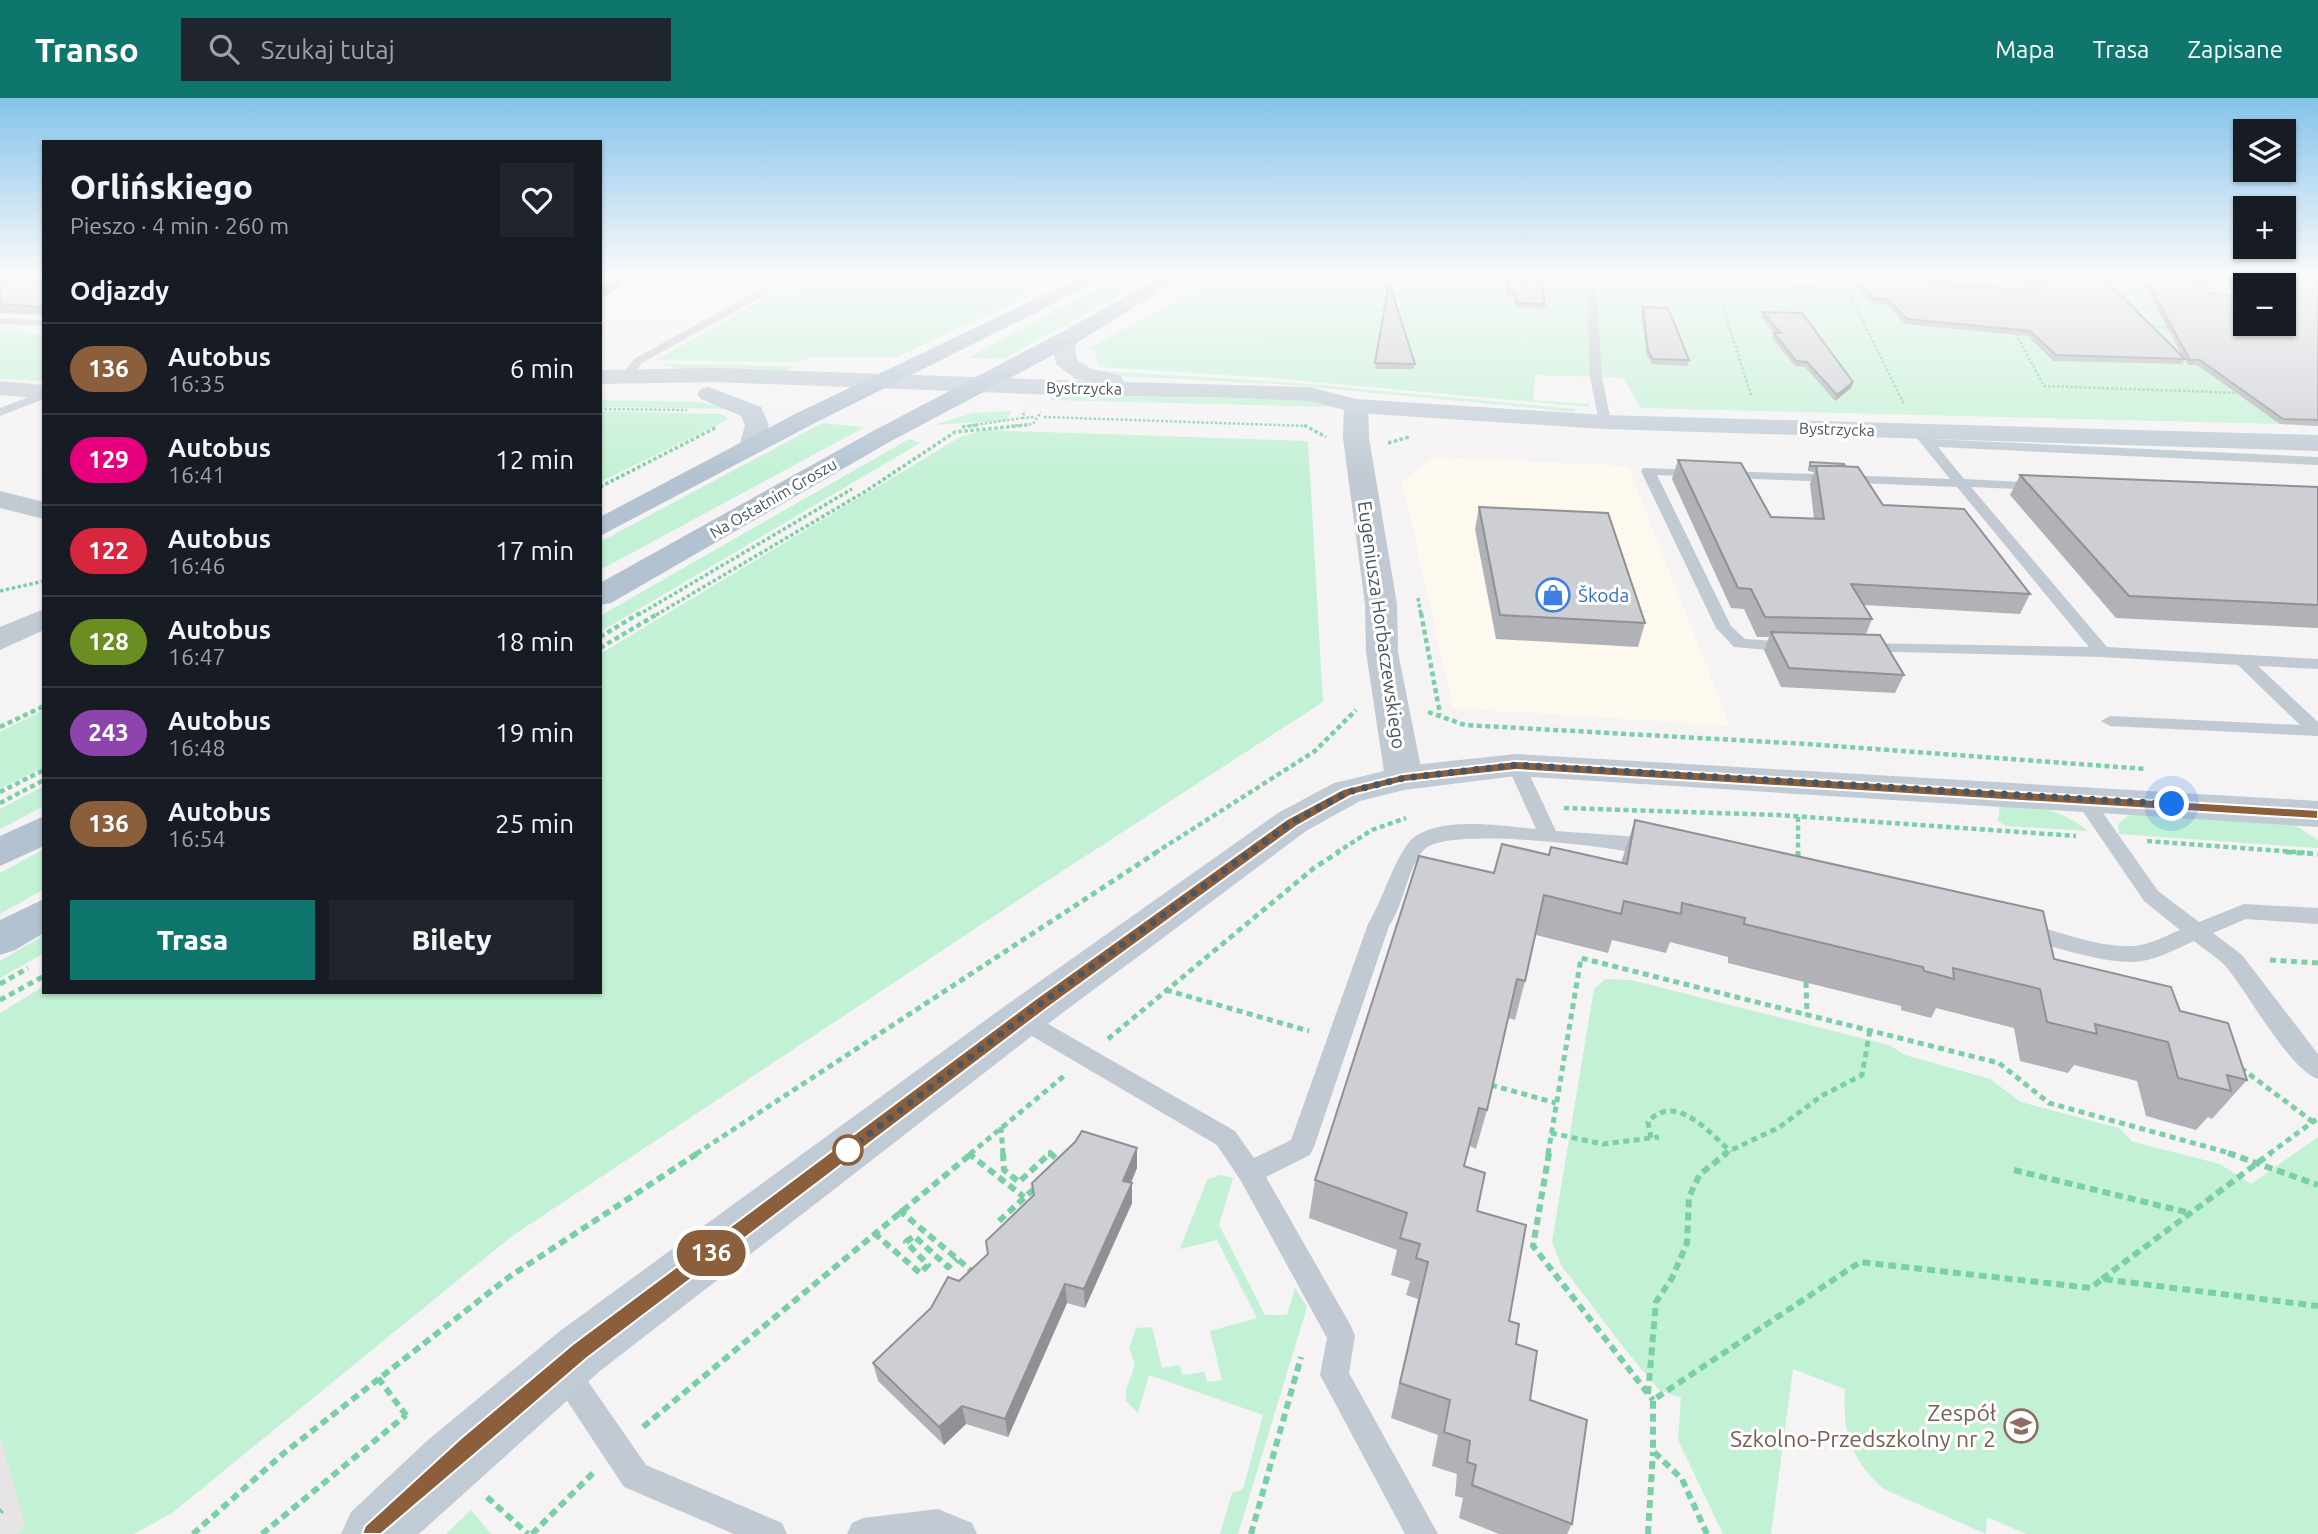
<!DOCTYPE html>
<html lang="pl">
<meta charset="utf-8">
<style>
body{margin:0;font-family:Ubuntu,sans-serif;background:#20242c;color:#f1f3f6;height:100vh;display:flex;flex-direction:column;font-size:26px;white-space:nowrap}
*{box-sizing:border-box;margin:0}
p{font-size:23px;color:#9ea1a6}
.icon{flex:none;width:38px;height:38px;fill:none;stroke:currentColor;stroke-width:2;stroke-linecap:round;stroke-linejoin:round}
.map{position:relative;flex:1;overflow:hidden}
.panel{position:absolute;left:42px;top:42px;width:560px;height:854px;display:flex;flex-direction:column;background:#171b24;border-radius:0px;box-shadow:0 2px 5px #0004}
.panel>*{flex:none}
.badge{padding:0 14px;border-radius:23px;font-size:24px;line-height:46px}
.fabs{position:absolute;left:2233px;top:21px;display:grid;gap:14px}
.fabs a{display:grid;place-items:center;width:63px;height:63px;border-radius:0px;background:#171b24;box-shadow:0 2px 5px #0004;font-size:35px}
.you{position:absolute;width:35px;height:35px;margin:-18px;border:5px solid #fff;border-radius:50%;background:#1a73e8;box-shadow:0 0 0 10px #1a73e833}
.map>.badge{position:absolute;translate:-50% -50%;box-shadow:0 0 0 4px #fff}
h2{padding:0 28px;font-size:26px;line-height:63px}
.round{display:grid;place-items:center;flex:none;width:74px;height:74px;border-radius:0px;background:#20242c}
.summary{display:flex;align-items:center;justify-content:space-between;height:119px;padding:0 28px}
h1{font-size:33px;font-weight:800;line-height:52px}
.button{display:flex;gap:14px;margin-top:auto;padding:14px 28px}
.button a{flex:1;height:80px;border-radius:0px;background:#0f766e;color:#fff;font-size:28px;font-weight:800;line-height:80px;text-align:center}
.button a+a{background:#20242c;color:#f1f3f6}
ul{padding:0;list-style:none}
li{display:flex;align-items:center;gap:21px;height:91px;padding:0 28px;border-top:2px solid #363941}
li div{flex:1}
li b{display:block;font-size:26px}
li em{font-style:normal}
li .badge{min-width:77px;font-weight:700;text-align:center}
header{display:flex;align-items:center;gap:42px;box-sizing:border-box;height:98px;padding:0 35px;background:#0f766e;color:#fff}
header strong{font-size:33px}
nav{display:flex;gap:38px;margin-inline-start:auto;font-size:24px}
.search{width:490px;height:63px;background:#20242c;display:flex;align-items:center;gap:18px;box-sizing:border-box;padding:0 24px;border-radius:0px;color:#9ea1a6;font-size:26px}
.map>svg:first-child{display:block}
</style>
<header>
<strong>Transo</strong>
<div class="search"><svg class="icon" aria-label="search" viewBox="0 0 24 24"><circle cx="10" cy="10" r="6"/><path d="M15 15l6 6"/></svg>Szukaj tutaj</div>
<nav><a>Mapa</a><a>Trasa</a><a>Zapisane</a></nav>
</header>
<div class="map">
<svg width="2318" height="1436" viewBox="0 0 2318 1436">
<rect width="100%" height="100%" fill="#f5f3f3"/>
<polygon fill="#fdf9ef" points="1434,359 1628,368 1730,628 1453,610 1402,383"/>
<polygon fill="#e6e4e5" points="0,1337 2,1344 124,1436 0,1436"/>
<g fill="#c3f1d5" fill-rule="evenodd">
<polygon points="892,178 1070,178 897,259 812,259 797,264 656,262 776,194"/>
<polygon points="1121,178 1154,178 1004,261 967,260"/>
<path d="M1220 178H2318V327L1641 310 1623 280 1535 277 1533 302 1589 306V309L1271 280 1099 269 1094 252 1090 251 1097 246ZM2245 187H2284V226H2245Z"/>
<polygon points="0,233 44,236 44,283 0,281"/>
<polygon points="661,266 793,268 789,273 680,271"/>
<polygon points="1089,272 1310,286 1575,311 1575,314 1279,286 1118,278"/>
<polygon points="1052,298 1304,301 1329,309 1050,302"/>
<polygon points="600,302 700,304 733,311 600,309"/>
<polygon points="600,313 720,316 726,318 727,322 600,384"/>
<polygon points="1011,313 1006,323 933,327 973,315"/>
<polygon points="822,325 865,329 600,472 600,444"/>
<polygon points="985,332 1308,343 1323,604 1047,783 512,1138 172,1415 134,1436 17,1436 25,1426 0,1337 0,915 44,888 44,894 600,894 600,556 960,339"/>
<polygon points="909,341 920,345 600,534 600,518"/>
<polygon points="44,612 44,669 0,691 0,634"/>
<polygon points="44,688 44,708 0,731 0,711"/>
<path d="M2000 705C2034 707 2061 711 2088 733L2006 728 1998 723Z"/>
<polygon points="2130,716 2293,726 2318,742 2318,750 2119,736 2118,726"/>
<polygon points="44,751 44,791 0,816 0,775"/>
<polygon points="44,837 44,855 0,880 0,863"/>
<path d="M1605 881 1631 882 1889 947 1905 957 1990 981 2021 1004 2119 1030 2133 1044 2220 1066 2251 1086 2318 1039V1436H2026L1987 1419 1986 1436 1884 1391C1851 1363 1842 1333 1845 1291L1793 1271 1771 1436H1723L1678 1342 1681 1300 1659 1292 1628 1255 1561 1167 1552 1144 1594 891Z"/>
<polygon points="1220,1077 1233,1080 1219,1127 1265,1217 1287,1217 1295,1190 1307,1209 1238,1436 1220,1436 1232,1395 1243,1391 1263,1317 1149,1277 1138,1315 1126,1303 1126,1292 1135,1267 1129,1250 1136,1230 1152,1229 1162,1270 1180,1267 1182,1277 1204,1274 1207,1284 1222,1282 1210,1233 1257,1220 1217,1142 1180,1151 1207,1082"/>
<polygon points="471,1412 491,1436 446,1436"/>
</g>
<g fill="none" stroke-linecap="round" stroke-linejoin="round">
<g stroke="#7ad0a6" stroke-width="2.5" stroke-dasharray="2.5 2" stroke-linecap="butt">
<polyline points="1416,178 1513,181"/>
<polyline points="1717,178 1727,222 1751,297"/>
<polyline points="1841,178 1904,306"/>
<polyline points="2235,178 2242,187"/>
<polyline points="1536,182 1569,183"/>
<polyline points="2192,182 2245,188"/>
<polyline points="1613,184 1863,190"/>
<polyline points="801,188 855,178"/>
<polyline points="2148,228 2171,230"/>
<polyline points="2014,232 2044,288 2240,295"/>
<polyline points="600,311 687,312"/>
<polyline points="1044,319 1307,328"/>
<polyline points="1022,320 1034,319"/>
<polyline points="967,328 1022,320 1025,313"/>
<polyline points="1011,328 1033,326 1041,314"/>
</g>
<g stroke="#7ad0a6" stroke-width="3.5" stroke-dasharray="3.5 2.5" stroke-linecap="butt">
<polyline points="1304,327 1326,339"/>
<polyline points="962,329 978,327"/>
<polyline points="1388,345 1409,339"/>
<polyline points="600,389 717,329"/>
<polyline points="0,493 44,483"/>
<polyline points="1418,500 1421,517"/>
<polyline points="638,517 852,391"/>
<polyline points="656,517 866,393 955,334 1028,327"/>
</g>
<g stroke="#7ad0a6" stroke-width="4.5" stroke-dasharray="5 3.5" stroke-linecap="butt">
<polyline points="1421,515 1440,616"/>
<polyline points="600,539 640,515"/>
<polyline points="600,550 659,515"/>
<polyline points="1428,614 1465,627 1807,646 2146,671"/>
<polyline points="0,629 44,608"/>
<polyline points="0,694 44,672"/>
<polyline points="0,705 44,682"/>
<polyline points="1564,710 1778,717 2076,738"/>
<polyline points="1798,719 1798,755"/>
<polyline points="2147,743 2309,755"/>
<polyline points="1155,755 1315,653 1356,612"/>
<polyline points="1336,755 1372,732 1406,720"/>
</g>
<g stroke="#7ad0a6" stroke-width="5" stroke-dasharray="6 4.5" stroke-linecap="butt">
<polyline points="1798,754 1798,763"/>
<polyline points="2286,754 2318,756"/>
<polyline points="2270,862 2318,865"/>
<polyline points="1806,884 1807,917"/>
<polyline points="0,886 28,870"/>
<polyline points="1166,892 1309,933"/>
<polyline points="0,902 44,878"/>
<polyline points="1108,941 1314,770 1339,754"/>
<polyline points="2241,970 2313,1024"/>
<polyline points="1491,987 1556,1005"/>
<polyline points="1001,1029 1003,1056"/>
<polyline points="1551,1035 1603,1046 1659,1039"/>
<path d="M1651 1040 1648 1024C1675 993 1710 1035 1731 1054"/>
<polyline points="696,1056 1157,754"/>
<polyline points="970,1056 1064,978"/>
<polyline points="1048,1056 1052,1056"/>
<polyline points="1548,1056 1581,860 1999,965 2049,1005 2233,1056"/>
<polyline points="1723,1056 1778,1030 1823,997 1862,977 1870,932"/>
<polyline points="2269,1056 2318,1020"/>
</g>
<g stroke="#7ad0a6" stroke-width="6" stroke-dasharray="8 5" stroke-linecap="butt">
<polyline points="968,1055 1024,1099"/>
<polyline points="1003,1055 1004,1072 1019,1084 1050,1055 1060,1064"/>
<polyline points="1549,1055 1533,1148 1653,1302"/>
<polyline points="2228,1055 2318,1087"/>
<polyline points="2014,1072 2190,1115"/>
<polyline points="899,1112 974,1175"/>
<polyline points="999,1123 1036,1089"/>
<polyline points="874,1135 920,1175 928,1167 906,1144 914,1138 948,1169 957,1161"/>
<polyline points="2102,1181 2271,1055"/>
<polyline points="378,1280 409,1321"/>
<polyline points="1648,1296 1656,1204 1672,1180 1687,1145 1689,1099 1700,1076 1727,1055"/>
<polyline points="643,1329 972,1055"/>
<polyline points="487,1399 528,1436"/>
<polyline points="0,1414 2,1412"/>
<polyline points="193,1436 284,1355 509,1179 698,1055"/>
<polyline points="262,1436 406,1317"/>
<polyline points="532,1436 593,1375"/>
<polyline points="1251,1436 1301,1259"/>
<polyline points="1648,1436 1653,1354"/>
<polyline points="1707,1436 1682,1381 1653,1353 1653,1302 1860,1164 2091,1190 2102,1181 2318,1208"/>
</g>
<g fill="#c1cad2" fill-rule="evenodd">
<polygon points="777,178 788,178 772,193 642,265 631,280 621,278 634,261 764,189"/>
<polygon points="1586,178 1596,178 1602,279 1611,324 1605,328 1599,324 1590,279"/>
<polygon points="0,220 44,222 44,228 0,226"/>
<polygon points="44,293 44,301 0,318 0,310"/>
<polygon points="1922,335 1931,341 2318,359 2318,367 1938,349 1964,381 2045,385 2045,391 2040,392 1971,389 2107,549 2318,561 2318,571 2258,568 2318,624 2318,638 2110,628 2101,623 2110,618 2300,627 2238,567 2102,559 1855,553 1853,550 1861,545 2089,549 1957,389 1657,377 1731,528 1745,541 1792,544 1800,549 1792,554 1734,549 1716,530 1641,373 1643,370 1950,381 1916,339"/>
<path d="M1516 661 1525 667 1556 733 1626 738 1658 746 1661 751 1651 758C1613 749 1451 728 1425 751 1408 766 1404 808 1389 828L1314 1049 1310 1057 1266 1079 1351 1228 1355 1238 1349 1275 1438 1436H1405L1320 1277 1327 1240 1241 1083 1217 1047 1013 927 1010 921 1013 915 1021 912 1029 915 1235 1033 1254 1060 1291 1042 1368 826C1383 801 1391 770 1406 748 1428 715 1502 728 1536 731L1507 667Z"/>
<path d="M2082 693 2089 695 2158 793 2199 824 2244 806 2318 810V826L2246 821 2213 835 2242 857 2318 956V981C2289 971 2249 897 2228 871 2219 860 2205 852 2194 843 2174 852 2153 864 2131 864 2098 864 2050 848 2017 838L2014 833 2017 828 2025 825C2059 833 2098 850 2133 848 2150 847 2165 838 2180 832L2144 803 2073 699Z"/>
<polygon points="564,1259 574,1263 646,1367 782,1425 787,1436 734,1436 624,1389 554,1283 550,1273 554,1263"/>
<polygon points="938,1411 972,1425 977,1436 847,1436 852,1425 863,1420"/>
</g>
<g fill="#c1cad2" fill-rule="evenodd">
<polygon points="1356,301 1365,303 1368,308 1369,340 1397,506 1398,554 1423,680 1417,688 1404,692 1391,688 1385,680 1366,554 1365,506 1343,340 1344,308 1347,303"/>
<polygon points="0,393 44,404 44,421 0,410"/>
<polygon points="44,511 44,532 0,552 0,529"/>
</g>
<g fill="#c1cbd6" fill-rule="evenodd">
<polygon points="1068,233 1079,240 1075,251 1078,263 1092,271 1121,278 1124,284 1309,289 1356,301 1605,317 2318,337 2318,353 1605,331 1356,315 1309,303 1241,300 1055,297 714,284 600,286 600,272 714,270 1086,283 1076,281 1056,266 1053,251 1060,235"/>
<polygon points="0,283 44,287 44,301 0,297"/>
<polygon points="709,289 761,309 769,327 761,354 743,354 739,349 745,327 741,318 701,301 697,296 701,291"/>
<polygon points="1516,656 2318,703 2318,729 1516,678 1404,692 1360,703 1306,733 1037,934 600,1273 419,1436 341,1436 351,1414 428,1342 560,1233 1005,908 1278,715 1334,685 1347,682 1404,668"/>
</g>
<g fill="#b3c2d1" fill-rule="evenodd">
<polygon points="1083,178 1109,178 813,326 600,438 600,419 795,316"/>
<polygon points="1162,178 1186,178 1076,245 891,343 611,505 600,507 600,485 873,333 1060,235"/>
<polygon points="44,718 44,748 0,768 0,738"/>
<polygon points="44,801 44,835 15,852 0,857 0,822"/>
</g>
</g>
<g fill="#b0b2b7">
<polygon points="0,178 44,178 44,217 0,215"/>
<polygon points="1508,178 1545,206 1544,211 1515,209 1514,199 1506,198"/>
<polygon points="1847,178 1925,178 1929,185 2029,192 2024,188 2027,184 2037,184 2031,178 2101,178 2184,261 2139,178 2194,178 2209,195 2284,226 2284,187 2271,187 2266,178 2318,178 2318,328 2280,326 2197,267 2188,267 2185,261 2182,266 2053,263 2028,238 1905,226 1886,206 1872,206"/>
<polygon points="1389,185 1415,266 1414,271 1375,271"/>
<polygon points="1643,209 1689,262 1688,268 1652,266 1647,258 1641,214"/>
<polygon points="1762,214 1853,284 1851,290 1835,303 1805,269 1795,268 1772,240 1774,235 1760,218"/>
<polygon points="1678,362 1771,419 1814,421 1810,386 1814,374 1808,373 1808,370 1810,364 1883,407 2030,496 2020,516 1864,507 1872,521 1866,536 1904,577 1895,595 1781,589 1764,552 1769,539 1757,539 1744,511 1731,510 1672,381"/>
<polygon points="2020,377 2318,389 2318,530 2116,520 2010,397"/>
<polygon points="1479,409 1645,525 1638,549 1496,541 1475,431"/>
<polygon points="1635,722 2054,861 2180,913 2247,982 2212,1021 2208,1019 2196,1032 2146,1018 2137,983 2074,967 2068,975 2020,963 2014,930 1936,910 1931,920 1901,912 1901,908 1728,865 1728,859 1670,844 1666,855 1612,842 1608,855 1536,837 1525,883 1515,922 1508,920 1487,1012 1476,1051 1470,1048 1464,1068 1516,1246 1530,1302 1572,1426 1567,1436 1499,1436 1459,1420 1463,1400 1455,1398 1457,1376 1432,1368 1438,1337 1391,1320 1418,1201 1406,1197 1410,1183 1391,1177 1397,1152 1309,1120 1315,1082 1494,775 1549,757 1551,749 1621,765"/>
<polygon points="1137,1050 1137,1070 1131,1085 1132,1085 1132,1105 1085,1210 1067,1205 1008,1339 966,1326 944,1347 878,1283 873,1265 959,1183"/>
</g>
<g fill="#909195">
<polygon points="619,178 633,178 600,202 600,192"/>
<polygon points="1853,284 1851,290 1835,303 1837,297"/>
<polygon points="1137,1050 1137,1070 1123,1103 1123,1083"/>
<polygon points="1132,1085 1132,1105 1085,1210 1084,1191"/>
<polygon points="1065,1186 1067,1205 1008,1339 1005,1321"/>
<polygon points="962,1308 966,1326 944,1347 939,1329"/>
</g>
<g fill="#cdcfd5" stroke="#909195" stroke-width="2">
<polygon points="0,178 44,178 44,209 0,206"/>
<polygon points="600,178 619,178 600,192"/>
<polygon points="1508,178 1540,178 1545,206 1516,205 1515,194 1507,194"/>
<polygon points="1853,178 1925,178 1929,185 2038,193 2027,184 2044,184 2038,178 2101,178 2185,261 2056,257 2030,233 1907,221 1887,201 1874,201"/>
<polygon points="2144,178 2194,178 2209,195 2245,199 2245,226 2284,226 2284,187 2276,187 2271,178 2318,178 2318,322 2283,321 2200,262 2190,262"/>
<polygon points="1389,185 1415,266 1375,265"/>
<polygon points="1643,209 1668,210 1689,262 1653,261 1648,253"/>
<polygon points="1762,214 1802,215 1853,284 1837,297 1807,264 1796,263 1774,235 1781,235"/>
<polygon points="1678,362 1741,365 1771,419 1824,421 1816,367 1858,369 1883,407 1964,411 2030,496 1851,486 1872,521 1765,519 1751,491 1738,490"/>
<polygon points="1810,364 1844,366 1845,368 1810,368"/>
<polygon points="2020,377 2318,389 2318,507 2129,498"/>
<polygon points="1479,409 1608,415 1645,525 1500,517"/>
<polygon points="1771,534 1880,537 1904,577 1789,570"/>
<polygon points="1635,722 2043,813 2054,861 2171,889 2180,913 2228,925 2247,982 2227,977 2231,993 2178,980 2168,944 2095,926 2097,936 2047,924 2040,891 1953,870 1954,881 1924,873 1923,869 1744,826 1745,820 1682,805 1681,816 1624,803 1621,816 1544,797 1525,883 1517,881 1487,1012 1479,1010 1464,1068 1485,1075 1477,1113 1526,1127 1509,1223 1519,1226 1516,1246 1537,1253 1530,1302 1587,1322 1572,1426 1472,1387 1476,1367 1467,1364 1470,1343 1444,1334 1450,1302 1400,1285 1428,1164 1416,1160 1420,1146 1400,1140 1407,1115 1315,1082 1419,758 1494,775 1502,746 1549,757 1551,749 1627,766"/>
<polygon points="1082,1033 1137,1050 1123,1083 1132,1085 1084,1191 1065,1186 1005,1321 962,1308 939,1329 873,1265 931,1210 948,1179 959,1183 988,1156 986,1143 1034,1097 1032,1085 1075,1044"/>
</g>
<linearGradient id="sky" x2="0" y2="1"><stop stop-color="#85c3ea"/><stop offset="0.47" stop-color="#fafafa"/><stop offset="1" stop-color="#fafafa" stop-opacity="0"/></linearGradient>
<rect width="2318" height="379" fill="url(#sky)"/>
<polygon fill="#8b5e3c" stroke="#fff" stroke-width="2" points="1516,663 2318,712 2318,721 1516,672 1404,684 1352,697 1297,728 1046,911 587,1260 475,1356 381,1436 362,1436 365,1428 460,1341 573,1246 1034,902 1287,721 1343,691 1404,676"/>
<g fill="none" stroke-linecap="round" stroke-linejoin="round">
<polyline stroke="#4a5661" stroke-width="7" stroke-dasharray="0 12.6" points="848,1052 844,1055 1040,906 1292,724 1348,694 1404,680 1516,667 2172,706"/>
</g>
<defs>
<symbol id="shop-ring" viewBox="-11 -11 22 22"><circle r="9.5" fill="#fff" stroke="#3f7fe0" stroke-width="1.5"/><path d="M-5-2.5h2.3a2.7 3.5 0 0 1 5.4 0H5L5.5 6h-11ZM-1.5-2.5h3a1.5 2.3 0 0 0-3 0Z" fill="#3f7fe0"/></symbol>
<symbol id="school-ring" viewBox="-11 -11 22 22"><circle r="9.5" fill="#fff" stroke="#8d6e63" stroke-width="1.5"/><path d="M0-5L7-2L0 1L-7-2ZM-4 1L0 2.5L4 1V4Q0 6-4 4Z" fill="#8d6e63"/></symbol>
</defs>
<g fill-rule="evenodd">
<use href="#shop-ring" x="1534" y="478" width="38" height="38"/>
<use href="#school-ring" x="2002" y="1309" width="38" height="38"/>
</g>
<circle fill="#fff" stroke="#8b5e3c" stroke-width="3.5" cx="848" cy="1052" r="14"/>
<g text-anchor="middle" stroke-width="6" stroke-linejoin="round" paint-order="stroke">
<g font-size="16" fill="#4a5661" stroke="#fff">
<text transform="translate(1084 290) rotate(1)" y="6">Bystrzycka</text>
<text transform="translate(1837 331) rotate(2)" y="6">Bystrzycka</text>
<text transform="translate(773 400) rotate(-30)" y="6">Na Ostatnim Groszu</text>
</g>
<g font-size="19" fill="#366cbe" stroke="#fff" text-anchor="start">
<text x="1578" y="504">Škoda</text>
</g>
<g font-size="19" fill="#4a5661" stroke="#fff">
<text transform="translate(1382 527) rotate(82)" y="7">Eugeniusza Horbaczewskiego</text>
</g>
<g font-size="23" fill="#785e54" stroke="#fff" text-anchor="end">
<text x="1996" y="1323">Zespół<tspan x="1996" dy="26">Szkolno-Przedszkolny nr 2</tspan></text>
</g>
</g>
</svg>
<div class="fabs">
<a><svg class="icon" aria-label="layers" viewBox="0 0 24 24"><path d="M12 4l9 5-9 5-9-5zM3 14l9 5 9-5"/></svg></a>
<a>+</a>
<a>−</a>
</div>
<div class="you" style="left:2172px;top:706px"></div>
<b class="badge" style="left:711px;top:1155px;background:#8b5e3c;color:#fff">136</b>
<section class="panel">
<div class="summary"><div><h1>Orlińskiego</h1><p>Pieszo · 4 min · 260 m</p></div><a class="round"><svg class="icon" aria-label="heart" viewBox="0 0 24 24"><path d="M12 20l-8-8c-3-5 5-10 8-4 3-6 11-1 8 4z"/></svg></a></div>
<h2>Odjazdy</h2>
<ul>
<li><span class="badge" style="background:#8b5e3c;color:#fff">136</span><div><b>Autobus</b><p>16:35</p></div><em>6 min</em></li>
<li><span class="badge" style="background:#e6007e;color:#fff">129</span><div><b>Autobus</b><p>16:41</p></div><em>12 min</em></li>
<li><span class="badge" style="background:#d7263d;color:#fff">122</span><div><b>Autobus</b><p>16:46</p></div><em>17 min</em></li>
<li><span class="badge" style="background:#6b8e23;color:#fff">128</span><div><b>Autobus</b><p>16:47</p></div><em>18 min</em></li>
<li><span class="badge" style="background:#8e44ad;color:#fff">243</span><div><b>Autobus</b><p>16:48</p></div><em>19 min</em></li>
<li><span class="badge" style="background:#8b5e3c;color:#fff">136</span><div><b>Autobus</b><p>16:54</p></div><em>25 min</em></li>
</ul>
<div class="button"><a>Trasa</a><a>Bilety</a></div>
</section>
</div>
